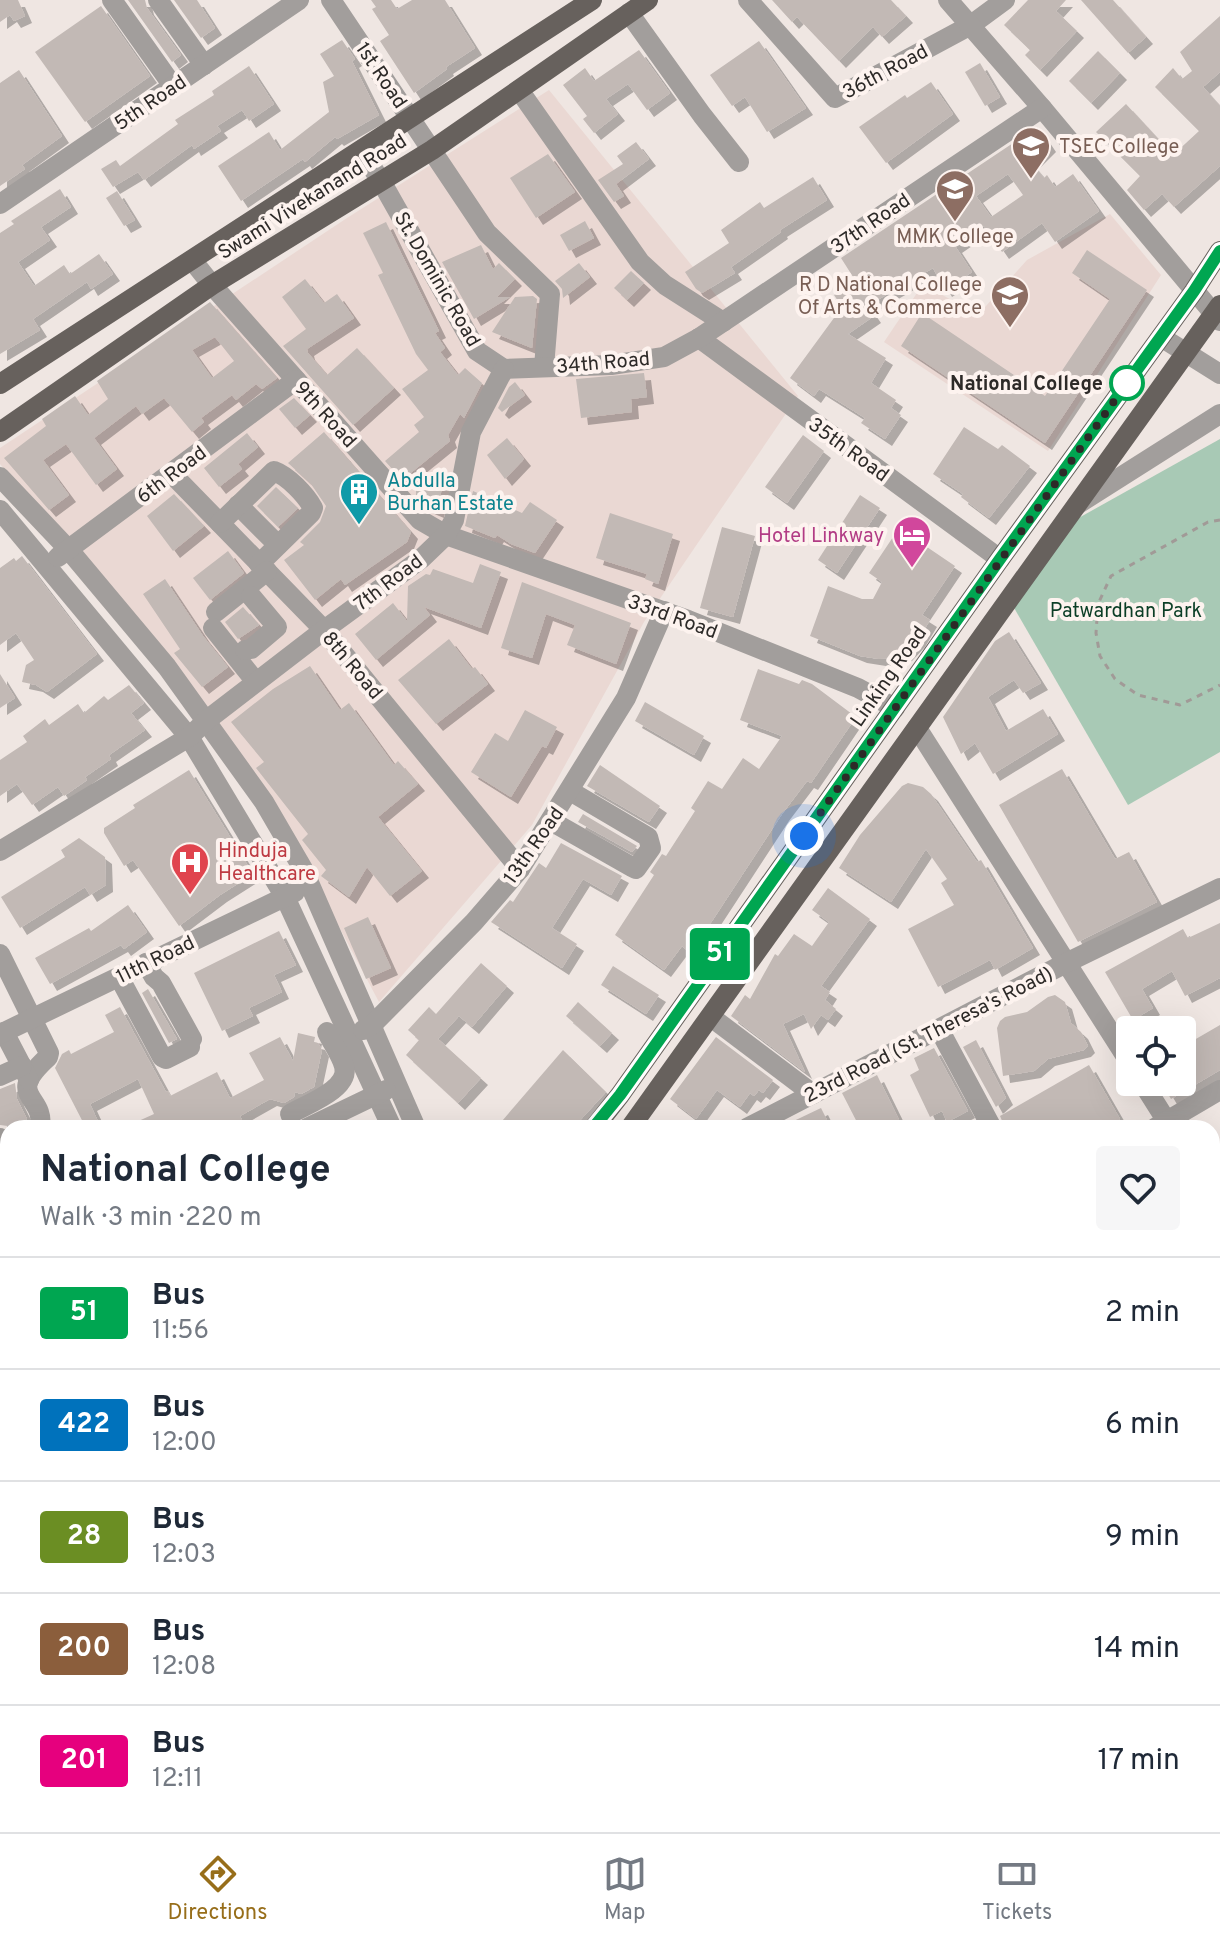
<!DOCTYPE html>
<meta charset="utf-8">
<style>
body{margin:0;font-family:Overpass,sans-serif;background:#f6f6f7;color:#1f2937;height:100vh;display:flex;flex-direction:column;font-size:30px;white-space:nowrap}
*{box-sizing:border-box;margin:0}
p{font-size:26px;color:#747a83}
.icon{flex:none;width:44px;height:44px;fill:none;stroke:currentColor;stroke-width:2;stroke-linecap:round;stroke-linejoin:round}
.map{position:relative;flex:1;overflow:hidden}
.details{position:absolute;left:0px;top:1120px;width:1220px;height:712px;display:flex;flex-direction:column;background:#fff;border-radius:24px 24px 0 0;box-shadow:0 8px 32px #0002}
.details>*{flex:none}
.badge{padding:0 16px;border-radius:6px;font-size:28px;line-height:52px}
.buttons{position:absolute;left:1116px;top:1016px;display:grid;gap:16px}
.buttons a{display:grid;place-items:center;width:80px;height:80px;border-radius:8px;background:#fff;box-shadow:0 8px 32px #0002;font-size:40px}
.you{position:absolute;width:40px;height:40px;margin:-20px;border:6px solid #fff;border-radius:50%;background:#1a73e8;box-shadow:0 0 0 12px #1a73e833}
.map>.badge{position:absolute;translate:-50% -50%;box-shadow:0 0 0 4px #fff}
.round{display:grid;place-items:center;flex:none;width:84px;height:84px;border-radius:8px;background:#f6f6f7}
.summary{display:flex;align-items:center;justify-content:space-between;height:136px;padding:0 40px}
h1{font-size:38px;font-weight:700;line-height:60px}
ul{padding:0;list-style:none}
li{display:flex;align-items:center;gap:24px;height:112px;padding:0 40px;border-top:2px solid #e0e1e3}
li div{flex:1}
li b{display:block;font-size:30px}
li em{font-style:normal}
li .badge{min-width:88px;font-weight:700;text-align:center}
.tabs{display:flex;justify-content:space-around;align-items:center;height:112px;border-top:2px solid #e0e1e3;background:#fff;font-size:22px;color:#747a83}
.tabs a{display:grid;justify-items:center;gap:4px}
.tabs .active{color:#976e1a}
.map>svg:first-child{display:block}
</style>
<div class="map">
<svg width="1220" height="1832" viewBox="0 0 1220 1832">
<defs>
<filter id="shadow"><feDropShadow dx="7" dy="7" stdDeviation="0" flood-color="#0004"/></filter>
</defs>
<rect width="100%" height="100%" fill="#efe6e2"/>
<g fill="#ead8d3">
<polygon points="549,90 798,396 644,622 532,825 379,1002 296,846 202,704 0,464 0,448 347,218"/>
<polygon points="1110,214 1161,275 1048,451 884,342 923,284 978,315 1027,260"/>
</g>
<polygon fill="#a8c9b5" points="1220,439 1220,752 1128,805 1013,606 1075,520"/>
<g fill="#c2b9b5" fill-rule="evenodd" filter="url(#shadow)">
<polygon points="0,0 18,0 25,16 14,21 10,15 0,22"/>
<polygon points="128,0 145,0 147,8 181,55 172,62"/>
<polygon points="174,0 197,0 215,28 201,38"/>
<polygon points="371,0 391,0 397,9 412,0 445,0 475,48 446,67 447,69 414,93 380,41 389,35 372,9 376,7"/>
<polygon points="772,0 891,0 906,16 882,37 873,27 839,61 797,17 792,22"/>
<polygon points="1028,0 1066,0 1056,11 1077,31 1040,70 1025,55 1030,50 1004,25"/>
<polygon points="1081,0 1113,0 1146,37 1128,53"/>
<polygon points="101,6 150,76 85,122 35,52"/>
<polygon points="1220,16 1220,72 1203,87 1220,106 1220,166 1174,207 1162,194 1144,210 1127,190 1140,176 1096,132 1126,104 1173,155 1199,131 1155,87 1173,68 1182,79 1192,71 1180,52"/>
<polygon points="342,40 355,59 352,61 379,115 337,139 335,137 305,162 303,159 241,201 218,166 269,132 280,150 329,112 323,82 334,76 320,54"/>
<polygon points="759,41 806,108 767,132 745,97 732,106 710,75"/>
<polygon points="639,50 670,93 647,110 628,84 606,99 618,114 594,133 583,119 587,116 563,85 585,68 594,81"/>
<polygon points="1098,51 1120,73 1091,103 1069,81"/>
<polygon points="980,63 1000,97 985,106 965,72"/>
<polygon points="249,66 274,104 249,121 242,110 217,126 221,131 194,149 192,145 144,180 138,172 113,187 101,169 116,160 120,166 178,124 175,120 214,95 212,91"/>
<polygon points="19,70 62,136 22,165 25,169 0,186 0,83"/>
<polygon points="931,82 953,114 886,163 859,127 905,95 907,98"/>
<path d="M1037 127 1049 145 1031 163 1044 178 1047 175 1055 187 1073 174 1099 211 1055 242 1042 223 1002 252 984 226 955 246 972 272 945 290 933 268 867 306 874 316 848 334 886 358 871 383 896 400 891 408 901 415 885 439 861 423 865 418 819 389 814 396 790 378 842 307 834 295 855 280 841 258ZM1008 174 1023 195 991 217 976 196Z"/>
<polygon points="636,142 649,159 616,184 624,196 614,202 598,180 623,164 617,156"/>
<polygon points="548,154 575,192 536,218 510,178"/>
<polygon points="813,177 827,200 780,230 781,232 731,267 735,273 702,293 696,289 685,272 729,243 721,230 760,202 764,208"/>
<polygon points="60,189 71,207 41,227 50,240 18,262 34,286 64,265 70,274 99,254 113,274 91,289 87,282 33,319 40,330 0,354 0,233 14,224 11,221"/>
<polygon points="117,191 135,220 124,226 106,198"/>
<polygon points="585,221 594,238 569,251 560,235"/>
<polygon points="386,222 439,331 435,333 445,348 440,352 458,375 465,368 482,383 464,418 460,414 448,435 450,441 402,480 385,461 419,432 414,425 424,417 402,389 428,370 416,354 378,275 383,273 363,233"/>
<polygon points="481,245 493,269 499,263 515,279 497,297 510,297 474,319 442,262"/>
<polygon points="1087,250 1147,290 1045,443 901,346 922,313 1045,396 1110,299 1072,273"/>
<polygon points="579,263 590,277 563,298 562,289 555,281"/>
<polygon points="631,271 644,283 627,300 614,288"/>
<polygon points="305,279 324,303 337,294 354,318 307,349 308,353 327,375 357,348 394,388 353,425 283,346 306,329 282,297"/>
<polygon points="533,296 537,299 532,348 492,332 515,297"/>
<path d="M210 302 277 378 262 389 256 384 236 400 232 395 201 418 204 422 192 432 164 398 142 414 136 406 94 438 117 469 96 485 66 444 43 460 69 495 49 510 4 458 46 426 42 419 75 396 88 415 108 399 97 381ZM215 337 234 361 212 378 192 350Z"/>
<polygon points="644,373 647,397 631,399 632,412 581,418 576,379"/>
<polygon points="515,382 525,395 502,412 498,408 509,387"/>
<polygon points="294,398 310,415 295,428 279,409"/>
<polygon points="964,427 998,449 1002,445 1030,466 989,518 961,497 963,494 933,474"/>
<polygon points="324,432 411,532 407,542 345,585 341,579 315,600 284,560 304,545 300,542 320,522 326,506 311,484 288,463"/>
<polygon points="247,433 258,447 238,464 242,469 219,487 204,468"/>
<polygon points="803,435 824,451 787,503 765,487"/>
<polygon points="507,438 524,459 505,479 487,455"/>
<polygon points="416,477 443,483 437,511 425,506 416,496"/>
<polygon points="276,487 298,508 278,527 257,506"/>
<polygon points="473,491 522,513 530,502 557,520 535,553 511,544 497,535 495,538 465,526"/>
<polygon points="174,494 204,526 173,551 147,516"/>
<polygon points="860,495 880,508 837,573 818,560"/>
<polygon points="610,513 673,534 658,584 645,579 647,574 596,558"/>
<polygon points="722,527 755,536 733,617 700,608"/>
<polygon points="899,528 955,566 922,615 930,620 918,640 905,654 894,658 879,659 860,656 810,636 828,586 862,599 873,599 882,582 869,573"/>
<polygon points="228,551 244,573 210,600 193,578"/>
<polygon points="22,556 97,654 47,692 36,685 22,682 26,665 34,660 16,633 0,645 0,568 14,558 16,561"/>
<polygon points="480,564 501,572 481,628 424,607 430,615 376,660 355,634 393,603 407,621 408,586 426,574 430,575 433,569 473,583"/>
<polygon points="165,579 203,636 228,667 202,687 174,653 180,649 143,594"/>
<polygon points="522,582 631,623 616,664 567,645 575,625 546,614 532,658 501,648"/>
<polygon points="243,607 259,625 238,639 225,622"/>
<polygon points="1009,632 1041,683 1023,693 1014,680 988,697 1006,731 1043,709 1058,734 993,774 975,743 961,754 943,717 995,641"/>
<polygon points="449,639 472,669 475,667 488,684 436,724 398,680"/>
<polygon points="310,666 340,710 349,703 394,765 398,761 418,784 378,817 422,871 390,896 367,867 349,897 321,876 326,870 302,840 308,834 256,768 264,762 231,722 273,689"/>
<polygon points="758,669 799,684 802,680 812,684 856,717 811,783 807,781 782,814 712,921 688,951 682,946 664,970 615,935 654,875 650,872 662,854 666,856 695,811 691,808 708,781 722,789 743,758 759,769 782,736 740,720"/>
<polygon points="0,674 15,698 0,708"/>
<polygon points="129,685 144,703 131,713 145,730 109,755 111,759 85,777 87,780 64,796 58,787 32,805 17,784 0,796 0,760 27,742 23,736 45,719 49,725 78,704 84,713 104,696 108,700"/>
<polygon points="645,702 704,736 694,755 635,721"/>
<polygon points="525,710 557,727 546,748 542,746 511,797 471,772 495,733 508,741"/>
<polygon points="600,765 660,806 649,822 587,786"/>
<polygon points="1062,769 1115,859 1129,852 1157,902 1078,942 999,805"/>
<polygon points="189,770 253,874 220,895 179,926 133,860 124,866 104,833 104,828 135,808 133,805"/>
<polygon points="908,783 923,787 931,794 977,862 981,860 1033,948 995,970 990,960 938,987 908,929 954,905 941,883 947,879 926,849 891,902 839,868 860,835 902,786"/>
<polygon points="583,814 637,846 632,852 578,822"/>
<polygon points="79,838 105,857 106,885 90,895 85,887 20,928 1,897 65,857 61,850"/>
<polygon points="561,843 622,876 611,895 583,879 552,928 577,944 562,968 491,922 510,900 513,902 539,863 546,868"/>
<polygon points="828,888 870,919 821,986 830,992 825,1000 836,1009 828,1020 821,1015 811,1029 804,1014 783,1024 805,1072 731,1016 745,995 750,999 775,954 778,956 794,934 812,946 829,922 812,910"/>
<polygon points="128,905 147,932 124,949 121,945 50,984 35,958 89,928 91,931"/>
<polygon points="368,917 391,968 366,979 344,928"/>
<polygon points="1220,923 1220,978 1185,996 1172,971 1142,989 1153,1008 1133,1020 1105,972 1183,929 1188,938"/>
<polygon points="279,931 296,965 274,975 282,992 249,1008 253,1016 222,1031 194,973"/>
<polygon points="481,963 507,986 472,1027 459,1016 438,1039 481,1078 458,1103 406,1055 419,1040 408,1030 429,1007 436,1014"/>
<polygon points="613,966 659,995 646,1014 601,985"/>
<polygon points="148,989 177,1039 169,1043 142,993"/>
<polygon points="1055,995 1065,1002 1071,1023 1081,1032 1088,1046 1084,1050 1048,1059 1034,1071 1003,1076 997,1028 1000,1021 1005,1017 1027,1012 1048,997"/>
<polygon points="578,1002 612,1033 600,1046 566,1016"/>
<polygon points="120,1007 166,1092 168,1091 170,1096 217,1072 230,1098 264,1080 249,1053 280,1037 293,1061 298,1033 315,1037 314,1042 318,1043 322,1050 314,1087 301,1094 295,1092 294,1097 284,1103 270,1099 240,1116 246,1128 123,1128 154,1114 138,1079 90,1104 101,1128 86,1128 55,1068 62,1054 69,1050 71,1054 114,1032 105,1015"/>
<polygon points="1220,1025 1220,1070 1171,1099 1161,1082 1182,1082 1182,1047"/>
<polygon points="716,1037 773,1080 763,1093 759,1090 754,1096 750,1093 740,1107 717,1090 696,1119 670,1099"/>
<polygon points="976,1040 1006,1098 996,1107 963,1047"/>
<polygon points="934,1048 968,1111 947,1122 942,1111 930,1117 910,1075 919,1070 914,1058"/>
<polygon points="563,1050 606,1092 573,1128 496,1128"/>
<polygon points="1089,1065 1120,1119 1103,1128 1005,1128 1000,1116"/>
<polygon points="877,1075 903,1128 860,1128 842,1093"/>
<polygon points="15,1083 17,1099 27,1119 22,1124 24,1128 0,1125 0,1089"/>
<polygon points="821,1108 831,1128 779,1128"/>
</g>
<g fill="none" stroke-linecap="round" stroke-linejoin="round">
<polyline stroke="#a19a97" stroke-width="3" stroke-dasharray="6 6" stroke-linecap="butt" points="1220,520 1208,522 1111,576 1098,604 1096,633 1100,656 1115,679 1138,695 1180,705 1220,685"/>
<g stroke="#a29e9c" stroke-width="20">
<polyline points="112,0 173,86"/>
<polyline points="158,0 204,65"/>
<polyline points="331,0 487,233 550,294 544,367"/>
<polyline points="748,0 835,98 971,25 1005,0"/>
<polyline points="948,0 1042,108 1220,321"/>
<polyline points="629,13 702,115 739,162"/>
<polyline points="519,90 640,262 665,285 723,322"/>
<polyline points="361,151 381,181 477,351 504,369"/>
<polyline points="0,204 299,0"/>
<polyline points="192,260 212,285 420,520 446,535 688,620 858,688 895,708"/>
<polyline points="1161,337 1220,374"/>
<polyline points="699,338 1000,559"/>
<polyline points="504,369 611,365 664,357 699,338 1042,108"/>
<polyline points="172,474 324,630 520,869"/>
<polyline points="0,477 69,550 167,667 264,802 303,869 416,1128"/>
<polyline points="1078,504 1220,414"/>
<polyline points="238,505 278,545"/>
<polyline points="0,510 189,737 285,897 392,1128"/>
<path d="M220 523 274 471C288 476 306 495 313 508L311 513 259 564"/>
<polyline points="58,557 296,380"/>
<polyline points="216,612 267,571"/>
<polyline points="213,628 256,682"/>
<polyline points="245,650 251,649 277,627 251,596"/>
<polyline points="917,728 1130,1063"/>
<polyline points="551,821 632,867 636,869 651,848 648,837 570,791"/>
<polyline points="0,851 189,737 207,720 324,630 421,559 446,535 454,520 471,432 504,369"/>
<path d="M0 954 49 1053 48 1057C3 1098 46 1094 40 1128"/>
<polyline points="146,963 154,977 161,983 192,1039"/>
<polyline points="119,977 162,1057 166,1059 190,1047"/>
<polyline points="711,1017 813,1094"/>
<polyline points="939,1029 992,1128"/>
<polyline points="363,1030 371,1026 474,922 520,869 626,698 664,611"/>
<polyline points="4,1032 29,1080"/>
<polyline points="0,1034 295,892"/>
<polyline points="0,1076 22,1066"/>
<polyline points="1142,1082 1171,1128"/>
<path d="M290 1114C305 1105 351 1089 344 1066 341 1055 332 1043 327 1032"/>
<polyline points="307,1128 386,1090"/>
<polyline points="747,1128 1066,963 1220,888"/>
<polyline points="1155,1128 1220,1090"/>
<polyline points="0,1138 8,1152"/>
<polyline points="1212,1193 1220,1205"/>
<polyline points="0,1274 8,1270"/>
<polyline points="0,1329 8,1337"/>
<polyline points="1212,1349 1220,1345"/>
<polyline points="1212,1370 1220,1383"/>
<polyline points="1212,1443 1220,1457"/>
<polyline points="1212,1585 1220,1580"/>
<polyline points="0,1602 8,1597"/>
<polyline points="1212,1747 1220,1743"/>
<polyline points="0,1780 8,1775"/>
<polyline points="262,1824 268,1832"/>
<polyline points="639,1824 643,1832"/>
<polyline points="656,1824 660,1832"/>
<polyline points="298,1832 309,1824"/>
<polyline points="335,1832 346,1824"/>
<polyline points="798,1832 812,1824"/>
<polyline points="1060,1832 1074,1824"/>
</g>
<g stroke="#67615d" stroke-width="20">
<polyline points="0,384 592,0"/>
<polyline points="0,432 212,285 432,150 648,0"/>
<polyline points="594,1128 620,1095 1000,559 1194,291 1220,251"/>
<polyline points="630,1128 1220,305"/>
<polyline points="0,1517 8,1514"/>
<polyline points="0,1544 8,1541"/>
</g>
</g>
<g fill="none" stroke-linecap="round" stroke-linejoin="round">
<defs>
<polyline id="line" points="593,1128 620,1095 1000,559 1194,291 1220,251"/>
</defs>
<use href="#line" stroke="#fff" stroke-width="18"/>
<use href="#line" stroke="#00a651" stroke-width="12"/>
<polyline stroke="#2d2a28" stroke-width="8" stroke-dasharray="0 14.4" points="804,836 1127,383"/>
</g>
<defs>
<symbol id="university-pin" viewBox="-11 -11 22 30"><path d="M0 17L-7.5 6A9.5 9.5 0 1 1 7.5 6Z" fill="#8d6e63" stroke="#fdf3ef"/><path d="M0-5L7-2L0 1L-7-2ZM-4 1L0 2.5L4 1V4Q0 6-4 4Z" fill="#fff"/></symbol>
<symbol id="building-pin" viewBox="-11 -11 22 30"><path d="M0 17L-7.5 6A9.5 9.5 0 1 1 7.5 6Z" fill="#0f9aa8" stroke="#fdf3ef"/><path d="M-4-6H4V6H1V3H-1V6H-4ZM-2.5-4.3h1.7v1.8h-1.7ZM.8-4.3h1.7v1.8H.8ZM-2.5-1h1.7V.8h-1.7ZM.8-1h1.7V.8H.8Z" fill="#fff"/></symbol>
<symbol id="hotel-pin" viewBox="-11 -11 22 30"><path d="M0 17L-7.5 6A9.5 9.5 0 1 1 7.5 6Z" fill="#d1479c" stroke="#fdf3ef"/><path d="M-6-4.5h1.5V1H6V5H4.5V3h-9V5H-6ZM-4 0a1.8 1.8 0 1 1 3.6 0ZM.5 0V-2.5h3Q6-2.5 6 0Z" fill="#fff"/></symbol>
<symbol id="hospital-pin" viewBox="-11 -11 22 30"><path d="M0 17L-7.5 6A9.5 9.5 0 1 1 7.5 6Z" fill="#e0444e" stroke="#fdf3ef"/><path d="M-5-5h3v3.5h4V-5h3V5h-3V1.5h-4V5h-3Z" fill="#fff"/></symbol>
</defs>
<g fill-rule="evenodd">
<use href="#university-pin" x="1009" y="124" width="44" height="60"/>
<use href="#university-pin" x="933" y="167" width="44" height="60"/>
<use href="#university-pin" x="988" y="273" width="44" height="60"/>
<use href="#building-pin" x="337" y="470" width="44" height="60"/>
<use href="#hotel-pin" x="890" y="513" width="44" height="60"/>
<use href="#hospital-pin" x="168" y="840" width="44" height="60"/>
</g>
<circle fill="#fff" stroke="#00a651" stroke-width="4" cx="1127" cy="383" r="16"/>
<g text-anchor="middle" stroke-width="8" stroke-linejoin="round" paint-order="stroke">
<g font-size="20" fill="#2d2a28" stroke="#fdf3ef">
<text transform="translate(885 71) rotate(-28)" y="7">36th Road</text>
<text transform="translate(382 75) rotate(56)" y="7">1st Road</text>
<text transform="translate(150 102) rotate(-34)" y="7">5th Road</text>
<text transform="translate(312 196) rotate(-32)" y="7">Swami Vivekanand Road</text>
<text transform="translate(870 223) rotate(-34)" y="7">37th Road</text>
<text transform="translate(438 279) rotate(60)" y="7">St. Dominic Road</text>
<text transform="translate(603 362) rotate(-5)" y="7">34th Road</text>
<text transform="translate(326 414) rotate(48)" y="7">9th Road</text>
<text transform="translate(849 449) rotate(36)" y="7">35th Road</text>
<text transform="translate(171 474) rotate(-37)" y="7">6th Road</text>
<text transform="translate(388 582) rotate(-37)" y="7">7th Road</text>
<text transform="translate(673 616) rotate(20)" y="7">33rd Road</text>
<text transform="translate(353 665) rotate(50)" y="7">8th Road</text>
<text transform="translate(888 676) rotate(-55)" y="7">Linking Road</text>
<text transform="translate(533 845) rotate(-55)" y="7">13th Road</text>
<text transform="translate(155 959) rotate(-26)" y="7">11th Road</text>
<text transform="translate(928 1034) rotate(-27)" y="7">23rd Road (St. Theresa's Road)</text>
</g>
<g font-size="20" fill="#785e54" stroke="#fdf3ef" text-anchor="start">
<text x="1059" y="153">TSEC College</text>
<text x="955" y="243" text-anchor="middle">MMK College</text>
<text x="982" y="291" text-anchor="end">R D National College<tspan x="982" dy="23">Of Arts &amp; Commerce</tspan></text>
</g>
<g font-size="20" font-weight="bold" fill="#2d2a28" stroke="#fdf3ef" text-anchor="end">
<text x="1103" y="390">National College</text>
</g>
<g font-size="20" fill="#0d838f" stroke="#fdf3ef" text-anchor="start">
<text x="387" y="487">Abdulla<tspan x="387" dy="23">Burhan Estate</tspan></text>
</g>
<g font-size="20" fill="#b23c85" stroke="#fdf3ef" text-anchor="end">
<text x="884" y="542">Hotel Linkway</text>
</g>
<g font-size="20" fill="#0b3e26" stroke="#fdf3ef">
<text x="1126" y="617">Patwardhan Park</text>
</g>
<g font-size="20" fill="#be3a42" stroke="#fdf3ef" text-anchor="start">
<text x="218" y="857">Hinduja<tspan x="218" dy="23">Healthcare</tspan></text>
</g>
</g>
</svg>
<div class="buttons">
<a><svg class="icon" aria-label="locate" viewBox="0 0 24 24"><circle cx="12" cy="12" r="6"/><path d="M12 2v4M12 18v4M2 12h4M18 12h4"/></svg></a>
</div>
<div class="you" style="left:804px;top:836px"></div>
<b class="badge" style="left:720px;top:954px;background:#00a651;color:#fff">51</b>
<section class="details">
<div class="summary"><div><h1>National College</h1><p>Walk · 3 min · 220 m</p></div><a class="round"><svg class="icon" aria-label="heart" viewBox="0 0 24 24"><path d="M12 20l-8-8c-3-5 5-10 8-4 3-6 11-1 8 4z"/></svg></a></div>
<ul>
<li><span class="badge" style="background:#00a651;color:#fff">51</span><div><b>Bus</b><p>11:56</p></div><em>2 min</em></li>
<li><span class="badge" style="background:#0072bc;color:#fff">422</span><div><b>Bus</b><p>12:00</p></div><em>6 min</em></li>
<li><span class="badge" style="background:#6b8e23;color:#fff">28</span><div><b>Bus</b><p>12:03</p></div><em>9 min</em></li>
<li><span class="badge" style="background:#8b5e3c;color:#fff">200</span><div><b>Bus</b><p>12:08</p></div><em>14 min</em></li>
<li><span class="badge" style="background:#e6007e;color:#fff">201</span><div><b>Bus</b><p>12:11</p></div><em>17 min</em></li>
</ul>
</section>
</div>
<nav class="tabs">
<a class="active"><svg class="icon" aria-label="directions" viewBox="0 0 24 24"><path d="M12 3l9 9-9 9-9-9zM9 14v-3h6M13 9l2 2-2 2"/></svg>Directions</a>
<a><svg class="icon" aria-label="map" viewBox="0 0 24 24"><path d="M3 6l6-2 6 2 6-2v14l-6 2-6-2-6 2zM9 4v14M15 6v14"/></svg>Map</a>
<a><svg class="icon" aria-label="tickets" viewBox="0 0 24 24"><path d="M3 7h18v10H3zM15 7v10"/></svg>Tickets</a>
</nav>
